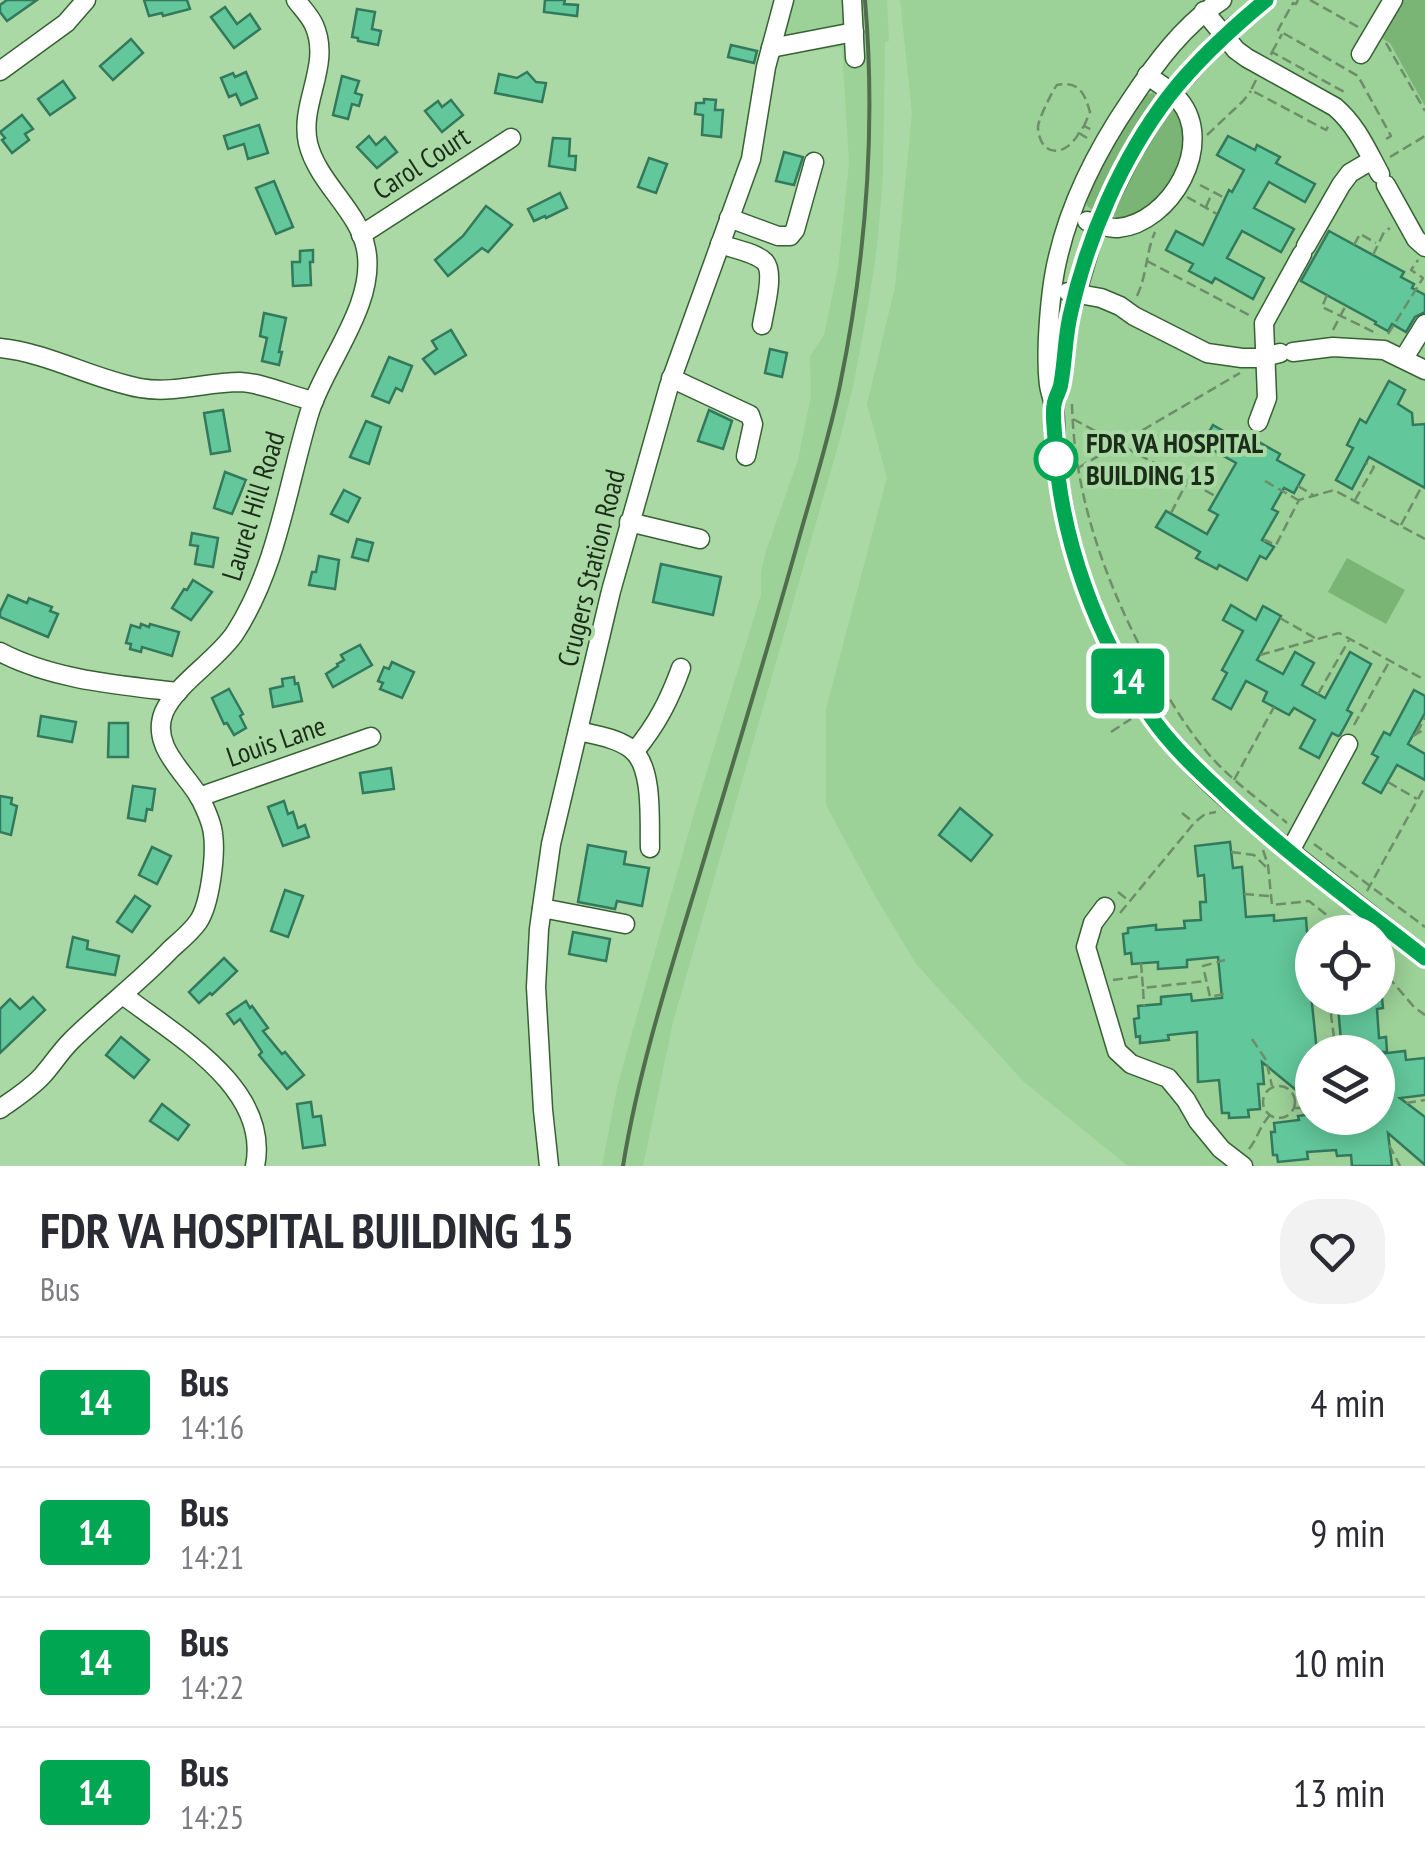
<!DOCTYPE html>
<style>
body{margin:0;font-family:"PT Sans Narrow",sans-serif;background:#f2f2f3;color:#2b2b33;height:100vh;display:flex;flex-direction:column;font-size:38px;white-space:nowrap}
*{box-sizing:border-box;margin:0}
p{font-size:32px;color:#7c7c81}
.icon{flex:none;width:55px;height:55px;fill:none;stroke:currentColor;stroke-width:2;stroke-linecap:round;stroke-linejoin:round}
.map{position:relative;height:1166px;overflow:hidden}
.panel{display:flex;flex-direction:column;background:#fff;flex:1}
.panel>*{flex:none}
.badge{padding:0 20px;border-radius:8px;font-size:35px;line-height:65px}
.fabs{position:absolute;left:1295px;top:915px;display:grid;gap:20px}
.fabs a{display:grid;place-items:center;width:100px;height:100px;border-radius:50%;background:#fff;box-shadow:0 5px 25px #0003;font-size:50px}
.map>.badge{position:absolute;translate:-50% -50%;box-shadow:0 0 0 5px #fff}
.round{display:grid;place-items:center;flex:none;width:105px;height:105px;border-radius:40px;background:#f2f2f3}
.headline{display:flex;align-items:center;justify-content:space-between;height:170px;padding:0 40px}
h1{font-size:48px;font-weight:600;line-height:75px}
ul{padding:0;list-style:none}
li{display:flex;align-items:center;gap:30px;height:130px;padding:0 40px;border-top:2px solid #e1e1e2}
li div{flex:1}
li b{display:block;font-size:38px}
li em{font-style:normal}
li .badge{min-width:110px;font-weight:700;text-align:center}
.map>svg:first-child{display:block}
</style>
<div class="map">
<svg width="1425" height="1166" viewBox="0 0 1425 1166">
<rect width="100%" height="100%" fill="#aad9a6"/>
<g fill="#9cd197" fill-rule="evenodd">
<polygon points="793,0 887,0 889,41 885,42 883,176 877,246 869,301 854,382 838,446 673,1022 643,1166 602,1166 617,1088 634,1026 695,810 761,595 761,572 765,554 798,460 811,396 810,356 824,335 838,269 849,163 842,47 781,55"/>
<path d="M900 0H1425V1166H1128L1023 1081 917 965 875 896 826 805V709L887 478 867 404 895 287 912 113ZM1312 932H1378V998H1312ZM1312 1052H1378V1118H1312Z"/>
</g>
<g fill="#7ab575">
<polygon points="1399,0 1425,0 1425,106 1390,43 1379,37"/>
<path d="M1153 93 1158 97 1098 210 1091 209 1087 206C1085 177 1125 121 1141 96Z"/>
<polygon points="1172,107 1179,108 1186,119 1185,161 1153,210 1117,221 1112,211 1136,160 1168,110"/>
<polygon points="1347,558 1405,590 1386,624 1328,592"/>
</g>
<g fill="#62c89b" stroke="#33795b" stroke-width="2.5">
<polygon points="7,0 37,0 7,21 0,12 0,5"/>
<polygon points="144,0 187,0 190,9 163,16 162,13 149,16"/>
<polygon points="545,0 565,0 564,4 578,5 577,16 544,12"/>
<polygon points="225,7 237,24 250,14 260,29 234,48 211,17"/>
<polygon points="357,9 375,12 372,29 381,31 378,45 358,41 358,38 352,37"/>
<polygon points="131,39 143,53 113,80 100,66"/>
<polygon points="731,45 757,51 754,63 728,57"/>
<polygon points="246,72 257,98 241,105 236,94 229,97 221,78 233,73 235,77"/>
<polygon points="527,72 536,82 546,83 542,102 495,93 499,74 517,78"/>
<polygon points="342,76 359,81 355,93 362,95 359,106 352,104 348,119 333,115"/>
<polygon points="63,81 75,98 50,115 38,99"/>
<polygon points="704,99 716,100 715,110 723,110 721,137 702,135 703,115 695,114 696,103 704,103"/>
<polygon points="451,100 463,115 442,132 425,111 438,101 442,107"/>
<polygon points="22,115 33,129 25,134 29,140 12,153 2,140 5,138 0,132"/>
<polygon points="259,125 268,153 248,159 244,144 228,149 224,136"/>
<polygon points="369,136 376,145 385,137 397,152 377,168 357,147"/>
<polygon points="1228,136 1255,150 1257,145 1280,157 1276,163 1315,184 1305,202 1269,182 1254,208 1294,229 1285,245 1281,252 1242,231 1227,258 1264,278 1253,299 1215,278 1212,283 1189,271 1193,264 1166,250 1176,231 1203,245 1229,190 1232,192 1244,170 1217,155"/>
<polygon points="553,138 570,139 569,156 576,156 575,170 549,166"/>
<polygon points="784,152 803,157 794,185 776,181"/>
<polygon points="649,158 667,164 656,193 638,187"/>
<polygon points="274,181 293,227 276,234 256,188"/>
<polygon points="560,193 567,208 546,218 545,216 534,221 528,209"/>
<polygon points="486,206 512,225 488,252 482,248 448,276 435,260 463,236"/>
<polygon points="1329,231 1404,272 1401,277 1414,284 1412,288 1425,295 1425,312 1415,317 1406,332 1392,324 1388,331 1375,324 1376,322 1301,281"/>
<polygon points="313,250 313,262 310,262 311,285 293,286 292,262 300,262 300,251"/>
<polygon points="264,313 286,318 279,352 282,352 279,365 262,361 267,338 260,336"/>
<polygon points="451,330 466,355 435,374 423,359 437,349 432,341"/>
<polygon points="770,349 787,353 782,377 765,373"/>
<polygon points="389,357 412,366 402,391 396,388 389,403 372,396"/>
<polygon points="1389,381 1405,390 1398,404 1412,413 1413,425 1425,424 1425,488 1369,457 1352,489 1336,480 1353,448 1347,445 1360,419 1366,423"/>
<polygon points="223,410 230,451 211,454 204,413"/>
<polygon points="709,410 732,421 723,449 698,441"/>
<polygon points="366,421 381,427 369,464 350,457"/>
<polygon points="1213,425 1253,448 1257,441 1280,454 1277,460 1304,475 1294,493 1284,488 1272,509 1278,512 1262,540 1274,547 1266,559 1260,556 1247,580 1219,565 1217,569 1196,558 1200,552 1156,527 1166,511 1207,534 1218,515 1209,510 1236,463 1202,444"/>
<polygon points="225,472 246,480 232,514 214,508"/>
<polygon points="344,490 360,498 348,522 331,514"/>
<polygon points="192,533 218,538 213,567 195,564 198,546 190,545"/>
<polygon points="357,539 373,543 368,561 352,557"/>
<polygon points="319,556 339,560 335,589 309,585 312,572 316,572"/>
<polygon points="661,564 721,577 713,615 653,602"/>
<polygon points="193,580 212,592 191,620 172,608 184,589 187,590"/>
<polygon points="8,595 27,603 29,598 52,607 50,611 58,614 48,637 0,617 0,612"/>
<polygon points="1231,605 1256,620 1263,606 1281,616 1257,660 1283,674 1295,652 1314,663 1302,685 1325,698 1350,652 1371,664 1347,710 1352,713 1340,735 1338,736 1332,733 1319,758 1300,748 1315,720 1294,708 1289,715 1263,701 1267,692 1246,681 1231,709 1213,699 1227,673 1222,670 1243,631 1223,620"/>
<polygon points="141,624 149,627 150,624 179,632 172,656 142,647 141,652 130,649 131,644 126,643 131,625 140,628"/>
<polygon points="360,645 372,665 333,687 326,674 338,666 337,664 344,660 341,655"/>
<polygon points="392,662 414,672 402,698 380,689 383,683 378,681 384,667 389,669"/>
<polygon points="294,677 295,684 298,683 302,701 273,707 270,689 283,686 282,679"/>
<polygon points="229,689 243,714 240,716 246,728 234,735 227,723 224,724 212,698"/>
<polygon points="1414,690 1425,696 1425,713 1408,744 1425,754 1425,780 1397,765 1381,793 1363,783 1378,757 1372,754 1384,732 1390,735"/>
<polygon points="41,716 76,722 72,742 38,736"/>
<polygon points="109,723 128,723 128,757 108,757"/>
<polygon points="391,768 394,789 363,793 360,773"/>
<polygon points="133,786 155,789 152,810 147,809 145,821 128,818"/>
<polygon points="0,796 12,798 11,804 17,806 11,835 0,832"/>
<polygon points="284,801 288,814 293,812 298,828 305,825 309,837 283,846 268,807"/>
<polygon points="960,808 992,835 971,861 939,835"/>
<polygon points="1230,842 1233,868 1242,867 1246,917 1274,915 1274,921 1306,918 1307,932 1312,931 1312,965 1308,965 1317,1052 1312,1052 1312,1103 1262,1062 1264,1084 1258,1084 1260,1109 1248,1110 1249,1117 1229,1118 1229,1113 1222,1113 1219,1080 1198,1082 1197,1032 1168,1035 1169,1040 1140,1043 1140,1036 1136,1037 1134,1019 1139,1018 1138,1006 1161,1004 1161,997 1191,994 1192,1001 1222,998 1218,957 1187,960 1187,967 1158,969 1158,962 1132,964 1131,953 1125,954 1123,934 1128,933 1128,928 1156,925 1156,930 1185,928 1184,921 1201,920 1200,902 1206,902 1204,875 1198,876 1195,846"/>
<polygon points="588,845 626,852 624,864 649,868 642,906 617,901 615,909 578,902"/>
<polygon points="152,847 171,856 157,884 139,875"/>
<polygon points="285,890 303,896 288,937 271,931"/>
<polygon points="135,896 150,906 132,932 117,922"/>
<polygon points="573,932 610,939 606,961 569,954"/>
<polygon points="73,937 88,941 87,949 119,956 115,975 67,967"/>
<polygon points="224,958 237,971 212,995 210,993 199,1003 189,992"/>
<polygon points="33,997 45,1010 0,1053 0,1009 10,999 20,1009"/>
<polygon points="1344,998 1382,998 1383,1008 1377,1009 1379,1038 1386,1037 1387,1052 1342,1052 1338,1007 1345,1006"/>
<polygon points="246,1001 250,1008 252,1006 268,1028 263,1031 282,1054 285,1052 304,1075 287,1089 259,1055 262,1052 240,1019 234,1024 227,1014"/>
<polygon points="121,1037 149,1060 134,1078 106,1055"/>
<polygon points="1405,1051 1406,1060 1425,1058 1425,1095 1400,1098 1425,1117 1425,1165 1388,1133 1392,1166 1352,1166 1351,1155 1337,1156 1336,1150 1307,1152 1308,1159 1278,1162 1277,1155 1273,1155 1271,1132 1275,1132 1274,1123 1299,1120 1298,1116 1312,1114 1312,1118 1378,1118 1378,1054"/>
<polygon points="311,1102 313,1117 321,1116 325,1145 303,1148 297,1104"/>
<polygon points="162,1104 189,1125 178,1140 150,1121"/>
</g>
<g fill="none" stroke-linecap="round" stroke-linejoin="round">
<defs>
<g id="minor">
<polyline points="852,0 855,58"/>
<path d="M1222 0C1185 23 1155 64 1131 100 1099 147 1071 201 1058 257 1050 289 1045 352 1049 385 1050 392 1053 399 1054 407 1056 424 1054 442 1056 460 1066 551 1099 644 1153 719 1193 774 1248 818 1300 859 1342 892 1383 925 1425 958"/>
<path d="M1204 11 1236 50 1247 58 1335 107C1357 126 1367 150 1380 174"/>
<polyline points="771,48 854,32"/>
<polyline points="1361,54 1393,0"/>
<polyline points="0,71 66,23 86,0"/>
<polyline points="1386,185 1416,239 1425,247"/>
<polyline points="729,218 778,236 790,236 795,230 814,162"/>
<path d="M1087 221C1097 223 1108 229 1118 228 1171 223 1216 144 1179 100 1171 90 1157 83 1147 75"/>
<polyline points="361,235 511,138"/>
<path d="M720 244C733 249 755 252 765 262 775 273 764 311 762 325"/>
<polyline points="1306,246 1341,185 1350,173 1372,160"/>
<polyline points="1068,292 1101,298 1120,306 1134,316 1207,353 1242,358 1259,358 1280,353"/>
<path d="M0 348C49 353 92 379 140 388 174 394 206 382 240 382 264 383 290 396 314 401"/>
<polyline points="1293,352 1333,347 1384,350 1425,370"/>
<polyline points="1404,358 1425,324"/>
<polyline points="671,378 750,415 753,424 746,456"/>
<polyline points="1054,404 1060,388 1069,319 1097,223 1131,155 1152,120 1171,93 1224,35 1266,0"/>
<polyline points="1258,422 1267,398 1264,323 1302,254"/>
<polyline points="629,522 700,539"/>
<path d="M0 652C53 680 119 685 178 692"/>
<path d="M578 731C595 735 617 738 631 749 654 766 649 822 650 848"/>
<path d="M635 751C657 724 669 701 681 668"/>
<polyline points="199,797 371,737"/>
<polyline points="1290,851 1348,744"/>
<polyline points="1105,907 1093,923 1086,947 1117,1051 1131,1064 1168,1078 1186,1100 1198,1121 1221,1149 1243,1166"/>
<polyline points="542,908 625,924"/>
<path d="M123 995C175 1035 271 1088 255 1166"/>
<path d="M0 1109C14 1099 30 1089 42 1076 52 1065 60 1052 71 1041 103 1009 140 982 171 949 180 941 191 932 198 922 210 905 216 855 213 834 212 823 205 808 200 798 185 772 150 746 164 712 176 684 217 660 235 633 278 566 287 486 310 411 325 363 377 303 366 249 359 211 317 182 308 143 299 103 332 65 314 25 310 16 302 8 296 0"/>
<polyline points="549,1166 543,1110 536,987 539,929 551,844 611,591 669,386 751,159 766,67 784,0"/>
</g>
</defs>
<use href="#minor" stroke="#366133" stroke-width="21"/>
<g stroke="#6c8e69" stroke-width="2.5" stroke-dasharray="10 5" stroke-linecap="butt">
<polyline points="1298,0 1296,4 1293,3 1278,30 1358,76 1391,136 1383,141"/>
<polyline points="1310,0 1360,28"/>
<polyline points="1386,43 1425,111"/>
<polyline points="1272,52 1282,34"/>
<polyline points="1271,55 1272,52 1346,93"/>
<polyline points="1256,80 1251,90 1326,130 1329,125"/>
<path d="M1079 133C1065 158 1040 157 1038 128 1037 122 1052 91 1057 85 1079 81 1084 92 1090 112L1084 126"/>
<polyline points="1207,135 1243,101 1251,91"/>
<polyline points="1087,138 1079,133 1084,126 1092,130"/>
<polyline points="1390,157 1425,136"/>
<polyline points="1200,185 1225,198"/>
<polyline points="1187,197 1217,214"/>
<polyline points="1206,207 1212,193"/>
<polyline points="1354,245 1360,234 1376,243"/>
<polyline points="1373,255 1384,232 1390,228"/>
<polyline points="1147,261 1249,315"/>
<polyline points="1327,295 1322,307 1378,334"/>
<path d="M1137 296C1147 275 1146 252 1155 232"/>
<polyline points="1333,330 1346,305"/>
<polyline points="1388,334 1423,278 1411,270 1418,260"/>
<path d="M1072 404C1074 497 1107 587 1151 667 1168 697 1185 726 1206 751 1229 779 1260 800 1287 823"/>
<polyline points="1073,419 1217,497"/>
<polyline points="1078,468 1240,373"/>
<polyline points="1265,481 1298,500"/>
<polyline points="1298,486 1313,495"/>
<polyline points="1355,500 1374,467 1366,463"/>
<polyline points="1171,513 1187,482"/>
<polyline points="1401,525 1422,486"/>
<polyline points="1264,542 1265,540 1276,545 1299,500 1334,490 1425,539"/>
<polyline points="1280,618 1315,638"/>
<polyline points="1260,655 1339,633 1425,680"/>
<polyline points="1318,694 1349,640"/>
<polyline points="1354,725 1389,662"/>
<polyline points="1111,732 1131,719"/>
<polyline points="1417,733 1425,717"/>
<polyline points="1413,736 1425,729"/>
<polyline points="1234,780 1274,707"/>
<polyline points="1388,782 1417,799"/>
<polyline points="1182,813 1193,822"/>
<polyline points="1314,844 1425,927"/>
<polyline points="1263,850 1268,865 1272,905 1309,901 1348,932"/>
<polyline points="1231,852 1254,855 1267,868"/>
<polyline points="1367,891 1423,790"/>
<polyline points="1118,892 1128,900"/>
<polyline points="1244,894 1270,896"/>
<polyline points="1120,913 1195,822 1205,814 1216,812"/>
<polyline points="1141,963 1142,975"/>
<polyline points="1378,965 1414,1007 1425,1015"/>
<polyline points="1309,970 1312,970"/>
<polyline points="1113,980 1142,976 1143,988 1206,981"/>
<polyline points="1143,989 1144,1006"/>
<polyline points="1224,994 1210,997 1203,966 1225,960"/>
<polyline points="1252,1039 1266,1060 1272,1086"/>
<polyline points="1338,1052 1335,1045 1331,1015 1340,998"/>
<circle cx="1279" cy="1102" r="16"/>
<polyline points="1406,1103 1425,1100"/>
<polyline points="1295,1108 1312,1108"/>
<polyline points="1389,1145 1400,1166"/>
<path d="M1249 1149C1258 1138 1259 1127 1270 1115"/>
</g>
<use href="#minor" stroke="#fff" stroke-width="18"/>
<path stroke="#506d4d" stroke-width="4" d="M623 1166C639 1067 671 969 700 873 734 759 769 646 801 531 815 482 830 434 840 385 866 258 876 129 865 0"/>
</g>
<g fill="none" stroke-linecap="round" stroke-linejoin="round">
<defs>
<path id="line" d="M1266 0C1231 29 1197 60 1169 96 1121 159 1087 238 1070 316 1065 338 1065 361 1061 383 1060 391 1055 397 1054 405 1052 416 1055 431 1055 442 1060 539 1097 639 1152 718 1171 745 1195 768 1219 790 1283 851 1356 904 1425 958"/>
</defs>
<use href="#line" stroke="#fff" stroke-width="22"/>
<use href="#line" stroke="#00a651" stroke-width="15"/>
</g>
<circle fill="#fff" stroke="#00a651" stroke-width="5" cx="1056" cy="459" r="20"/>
<g text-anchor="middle" stroke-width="8" stroke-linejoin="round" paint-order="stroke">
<g font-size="28" fill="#1b2d19" stroke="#aad9a6">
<text transform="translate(421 163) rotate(-33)" y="10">Carol Court</text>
<text transform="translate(253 506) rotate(-73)" y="10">Laurel Hill Road</text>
<text transform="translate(591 568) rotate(-76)" y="10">Crugers Station Road</text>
<text transform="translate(276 741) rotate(-19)" y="10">Louis Lane</text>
</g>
<g font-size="28" font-weight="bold" fill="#1b2d19" stroke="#aad9a6" text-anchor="start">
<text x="1086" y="453">FDR VA HOSPITAL<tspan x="1086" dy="32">BUILDING 15</tspan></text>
</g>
</g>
</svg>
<div class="fabs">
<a><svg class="icon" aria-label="locate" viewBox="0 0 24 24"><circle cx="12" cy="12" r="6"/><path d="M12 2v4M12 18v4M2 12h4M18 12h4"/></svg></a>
<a><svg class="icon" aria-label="layers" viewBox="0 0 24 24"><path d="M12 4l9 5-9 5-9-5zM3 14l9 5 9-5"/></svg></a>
</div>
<b class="badge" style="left:1128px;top:681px;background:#00a651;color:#fff">14</b>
</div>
<section class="panel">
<div class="headline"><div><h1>FDR VA HOSPITAL BUILDING 15</h1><p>Bus</p></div><a class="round"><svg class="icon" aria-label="heart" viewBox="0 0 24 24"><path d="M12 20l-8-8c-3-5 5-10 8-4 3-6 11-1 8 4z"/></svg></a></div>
<ul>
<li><span class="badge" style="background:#00a651;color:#fff">14</span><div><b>Bus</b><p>14:16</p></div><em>4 min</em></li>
<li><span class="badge" style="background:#00a651;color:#fff">14</span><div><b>Bus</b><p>14:21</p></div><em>9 min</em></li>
<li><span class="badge" style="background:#00a651;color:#fff">14</span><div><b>Bus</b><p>14:22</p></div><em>10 min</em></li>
<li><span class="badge" style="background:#00a651;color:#fff">14</span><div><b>Bus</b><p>14:25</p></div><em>13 min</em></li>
</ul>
</section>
